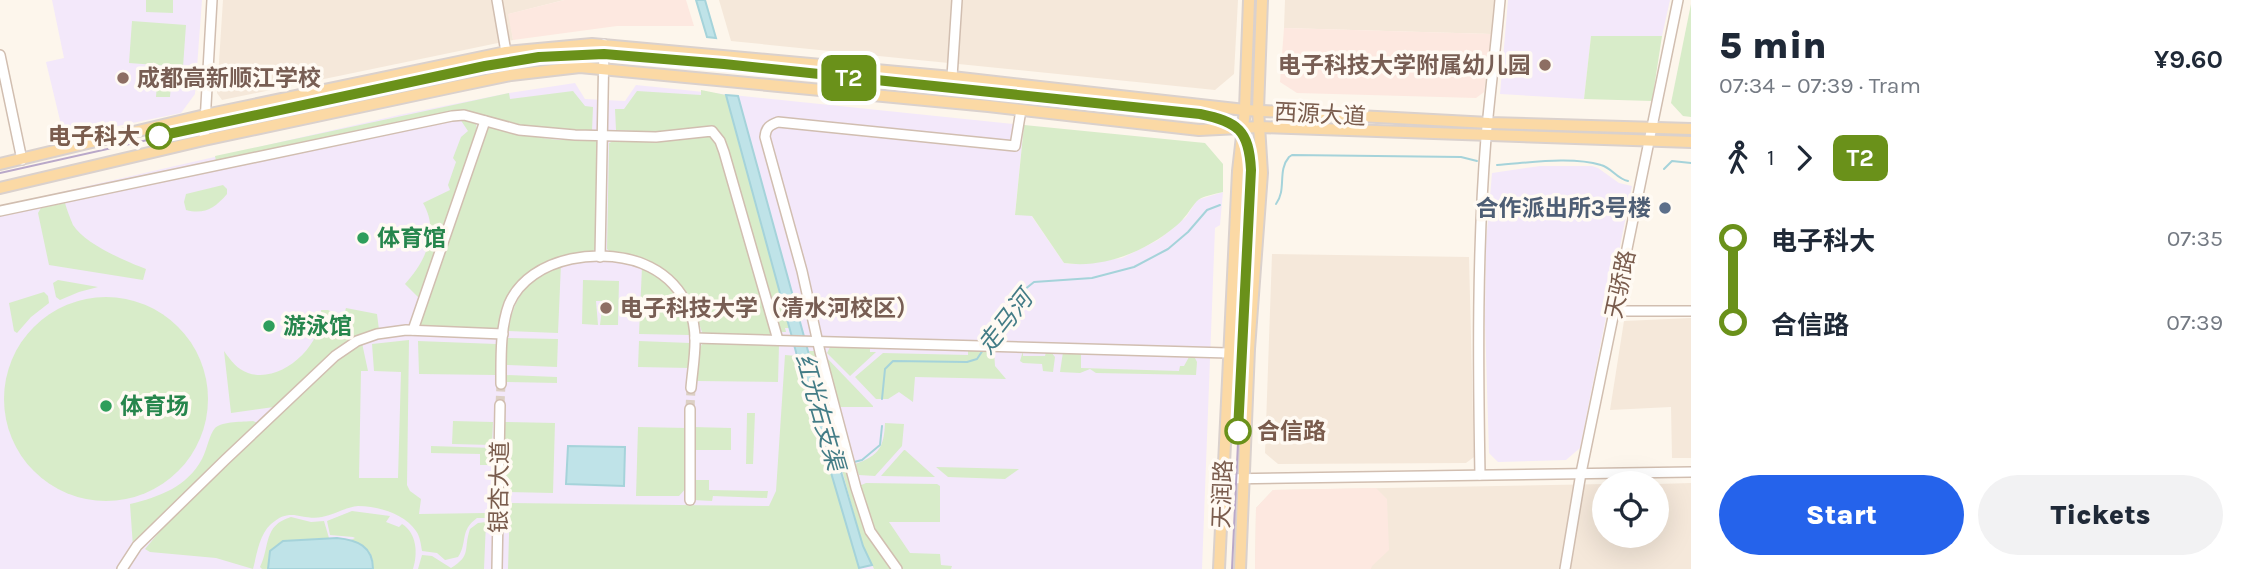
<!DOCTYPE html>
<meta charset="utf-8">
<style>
body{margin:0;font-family:Karla,"Noto Sans SC",sans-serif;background:#f2f2f3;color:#1f2937;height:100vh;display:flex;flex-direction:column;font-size:26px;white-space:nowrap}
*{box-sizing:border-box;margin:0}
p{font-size:23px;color:#747a83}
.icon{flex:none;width:38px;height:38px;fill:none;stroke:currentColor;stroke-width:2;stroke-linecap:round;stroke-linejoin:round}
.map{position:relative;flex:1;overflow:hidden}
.drawer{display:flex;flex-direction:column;background:#fff;width:560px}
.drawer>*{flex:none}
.badge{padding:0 14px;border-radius:10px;font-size:24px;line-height:46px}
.controls{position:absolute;left:1592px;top:471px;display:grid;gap:14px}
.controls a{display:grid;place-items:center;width:77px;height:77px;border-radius:50%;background:#fff;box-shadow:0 7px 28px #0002;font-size:35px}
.map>.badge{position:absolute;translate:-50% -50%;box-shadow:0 0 0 4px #fff}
.legs{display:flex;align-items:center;gap:10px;height:77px;padding:0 28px;font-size:23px}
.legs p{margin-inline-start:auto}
.summary{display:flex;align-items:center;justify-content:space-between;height:119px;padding:0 28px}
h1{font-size:38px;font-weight:800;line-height:52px}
.primary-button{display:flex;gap:14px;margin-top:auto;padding:14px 28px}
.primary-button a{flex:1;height:80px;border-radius:42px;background:#2563eb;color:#fff;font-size:28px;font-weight:800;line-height:80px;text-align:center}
.primary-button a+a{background:#f2f2f3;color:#1f2937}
ul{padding:0 28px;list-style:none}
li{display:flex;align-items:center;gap:24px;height:84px;font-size:26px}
li i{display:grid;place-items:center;width:10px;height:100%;margin:0 9px;background:currentColor}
li i::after{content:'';width:18px;height:18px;margin:-9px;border:5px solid;border-radius:50%;background:#fff}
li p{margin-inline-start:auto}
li:first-child i{background:linear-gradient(#0000 50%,currentColor 0)}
li:last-child i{background:linear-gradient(currentColor 50%,#0000 0)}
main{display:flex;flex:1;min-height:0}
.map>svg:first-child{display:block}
</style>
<main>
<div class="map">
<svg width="1691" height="569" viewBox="0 0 1691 569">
<rect width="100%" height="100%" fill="#fdf6ec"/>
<g fill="#f5e8da">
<polygon points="223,0 564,0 509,14 513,40 222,100 217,93"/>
<polygon points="719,0 1238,0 1234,74 1215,90 731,41"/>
<polygon points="1285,0 1495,0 1492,34 1284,28"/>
<polygon points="1272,254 1469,257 1474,457 1466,463 1278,464 1265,453"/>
<polygon points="1691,318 1691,458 1672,458 1671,407 1610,410 1624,321"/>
<polygon points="1691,483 1691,569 1255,569 1256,508 1273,490 1605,484 1605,536 1657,536 1657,484"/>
</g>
<g fill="#fde8e0">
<polygon points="564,0 686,0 694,26 617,26 513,40 508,14"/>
<polygon points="1284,28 1492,34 1484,92 1476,98 1297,93 1280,82"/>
<polygon points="1376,488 1387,499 1389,550 1372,566 1371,569 1255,569 1256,508 1273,490"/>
</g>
<g fill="#f3e8fa">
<polygon points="52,0 202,0 195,94 181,113 64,137 46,62 64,58"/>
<polygon points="1508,0 1670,0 1662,36 1591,36 1584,99 1500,94"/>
<polygon points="575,83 585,99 625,101 636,85 1024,125 1015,214 1031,215 1064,263 1073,264 1122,258 1158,240 1186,217 1197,200 1223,192 1220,225 1215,228 1202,569 0,569 0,206 399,115 509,93"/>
<polygon points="1540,166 1592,166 1598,168 1619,183 1632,186 1580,448 1566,460 1498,462 1489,453 1485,322 1486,243 1492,173"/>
</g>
<g fill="#d8ecc9">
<polygon points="146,0 173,0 173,13 146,12"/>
<polygon points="1691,4 1691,117 1683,116 1671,103"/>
<polygon points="132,21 186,25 183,67 129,63"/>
<polygon points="1591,36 1662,36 1652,101 1584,99"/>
<polygon points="158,70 172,71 170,97 156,97"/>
<polygon points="701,90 726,95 791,328 785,328 786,332 780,332 721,136 716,129 710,127 658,132 616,130 615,109 624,109 637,91 701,95"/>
<polygon points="573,91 585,106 593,107 592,131 532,128 469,111 457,111 216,161 215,156 509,93 510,99"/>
<path d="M460 119 471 120 476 123 477 132 420 299 405 284C425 262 440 232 423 203L450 190 448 185 456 162 453 158 461 137 468 131Z"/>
<path d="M1024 125 1205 143 1223 164V192C1215 194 1202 196 1197 201 1190 209 1185 219 1176 226 1146 251 1104 269 1064 263L1032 216 1015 215Z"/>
<path d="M488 127C512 131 535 138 559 140 572 140 586 137 598 142L596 247 593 251C535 258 515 274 498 330L421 328 419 324 484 130Z"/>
<polygon points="707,134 711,136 717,145 772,333 770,336 703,335 691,301 672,276 644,259 614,255 607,249 609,143 616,140 661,141"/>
<path d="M223 185 227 189V194C215 208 204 215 186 210L184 202 186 194Z"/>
<path d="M65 203C67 210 70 218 73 225 85 244 125 261 146 269L143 280 49 265 38 213 41 208Z"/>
<path d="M561 264 558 333 507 331C517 291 526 283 561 264Z"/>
<path d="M642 267C669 281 691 303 690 335L639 334Z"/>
<polygon points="58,280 98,287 79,292 60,300 56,297 53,283"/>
<polygon points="583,280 619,281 618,325 600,325 603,301 596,301 598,325 582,324"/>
<polygon points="44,292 48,296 49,303 31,317 17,333 14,331 9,303"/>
<circle cx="106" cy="399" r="102"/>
<path d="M346 308 377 314 379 330 347 341 274 407 231 413 224 351C231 361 237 369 248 373 282 385 325 343 321 310H328L343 317Z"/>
<polygon points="507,338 558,339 557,367 507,365"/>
<path d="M409 340 407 485 410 491 421 499 419 514 485 513V518H477C459 531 468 543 458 557L445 560 437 553 422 551C421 545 420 536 416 531 405 514 378 506 358 506 346 507 334 515 322 517 301 521 291 506 271 524 259 535 257 554 253 569L216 558 150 552 145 549 166 524 336 360 362 343 368 371H361L359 478H398L401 372 374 371 372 344Z"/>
<polygon points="418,341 496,344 499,348 496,375 419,374"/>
<polygon points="639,341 690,343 690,368 638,367"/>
<polygon points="703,343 779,345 778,382 697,381 698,350"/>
<polygon points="830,347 870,348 870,352 876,352 850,376 827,353"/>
<polygon points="968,350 994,351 995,366 1006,379 915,377 913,402 899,392 888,399 876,399 855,377 883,353 968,355"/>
<polygon points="809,351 816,351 859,511 893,569 874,569 863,546"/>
<polygon points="1023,351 1023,356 1045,356 1046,352 1051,352 1055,357 1053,372 1043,371 1042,364 1023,363 1020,361"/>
<polygon points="1063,352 1081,354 1081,368 1179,371 1180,366 1184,366 1189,357 1194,356 1197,362 1196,375 1096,373 1090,369 1080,373 1060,372"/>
<polygon points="785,355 797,356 859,569 508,569 510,503 769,506 776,491"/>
<polygon points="825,356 873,406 873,407 839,407"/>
<polygon points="505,375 557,377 557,383 504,382"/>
<polygon points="747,413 755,413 753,464 746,464"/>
<path d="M253 421 261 424 133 547 130 504C159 497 187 487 202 459 207 450 209 435 215 428 223 421 243 422 253 421Z"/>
<polygon points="453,421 493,422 492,445 452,444"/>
<polygon points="504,422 555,423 553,493 507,492 504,488"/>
<path d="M885 423 904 424 902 446 875 476 859 475 855 464C879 456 884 447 885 423Z"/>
<polygon points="638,427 687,428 687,487 679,496 636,496"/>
<polygon points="693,427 731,428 731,450 693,450"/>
<polygon points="431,446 494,448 493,465 480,465 480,454 431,453"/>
<polygon points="904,450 905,450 935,477 881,476"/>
<polygon points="936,467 1019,469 1005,479 948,477"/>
<polygon points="693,480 709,480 709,490 768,491 767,498 713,496 712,501 693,500"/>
<path d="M866 483 937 484 940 486V522H889L910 553 940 554 941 565 952 566 951 569H901C879 537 870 524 859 486Z"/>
<path d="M352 511 390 516 386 522 399 527 402 524C417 533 418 554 413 569H373C373 550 367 547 351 540L355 538 353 537 330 535 327 521Z"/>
<path d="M291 517 311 522 324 521 329 538 295 540 270 551 268 569H262L260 567C270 547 263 525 291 517Z"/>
<path d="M486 522 484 569H418L422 555 432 556 451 568C472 555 463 550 470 529L478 523Z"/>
</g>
<g fill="#bfe3e8" stroke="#a5d3da" stroke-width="2">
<polygon points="696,0 705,0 716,38 707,37"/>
<polygon points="726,95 738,96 842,475 863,546 872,565 859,568 802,374"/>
<polygon points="568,446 625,447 624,486 566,484"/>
<path d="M337 538C357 540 373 546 373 569H268L270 551 283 541Z"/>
</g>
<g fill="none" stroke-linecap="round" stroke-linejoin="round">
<g stroke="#a5d3da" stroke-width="2">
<path d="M1497 165C1528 163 1571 156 1601 165 1612 168 1617 179 1628 181"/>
<polyline points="1664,169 1672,161 1691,163"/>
<path d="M1276 204C1287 189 1277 171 1289 157L1292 155 1461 157 1477 161"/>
<polyline points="987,342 1024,290 1034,282 1092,278 1134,267 1168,249 1188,232 1207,210 1220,205"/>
<polyline points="882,399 885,369 893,361 967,362 977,359 983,350"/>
<polyline points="854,462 862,460 880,445 882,426"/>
</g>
<g stroke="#dcd0c4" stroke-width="9" stroke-dasharray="9 4.5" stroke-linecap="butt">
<polyline points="500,405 501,384"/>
<polyline points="690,409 691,388"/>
</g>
<defs>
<g id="minor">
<polyline points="497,0 506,52"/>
<polyline points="0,55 22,160"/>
<polyline points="952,77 957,0"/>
<polyline points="204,140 212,0"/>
<polyline points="0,211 452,116 464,115 519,130 575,135 656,137 712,131 720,141 724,152 778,340"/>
<polyline points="600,257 604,44"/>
<polyline points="1615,311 1691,311"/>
<polyline points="413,330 485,121"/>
<polyline points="695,338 1228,353"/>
<path d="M501 384C501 359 500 328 509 304 530 255 607 245 650 267 668 276 681 290 689 309 700 333 693 363 691 388"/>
<path d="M1480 475C1478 363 1477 250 1486 138 1490 92 1496 46 1500 0"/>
<polyline points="1222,479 1691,472"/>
<polyline points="690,500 690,409"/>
<polyline points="122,569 137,546 225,460 335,356 357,341 377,334 406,330 503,334"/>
<polyline points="497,569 500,405"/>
<path d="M897 569 870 531 856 488 820 352 802 271 765 137C766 127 770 125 778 122L1015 146 1021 110"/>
<polyline points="1565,569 1581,473 1678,0"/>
</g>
<g id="major">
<polyline points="0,164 205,115 506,52 592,44 952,77 1245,110 1489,123 1691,129"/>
<polyline points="0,188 204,140 453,87 511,75 580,67 988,106 1199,130 1260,127 1691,142"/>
<polyline points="1219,569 1238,171 1245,110 1249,0"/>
<polyline points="1240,569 1249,349 1262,173 1258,110 1262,0"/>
</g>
</defs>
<use href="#minor" stroke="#d1beb0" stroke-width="12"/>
<use href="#major" stroke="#dad1cd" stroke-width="14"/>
<use href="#minor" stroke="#fff" stroke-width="9"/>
<use href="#major" stroke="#fbd9a5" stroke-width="10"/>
<path stroke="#b9a8c9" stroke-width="2" d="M0 173 447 73 539 57 604 54 724 64 1200 114C1238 122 1249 130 1251 170L1232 569"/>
</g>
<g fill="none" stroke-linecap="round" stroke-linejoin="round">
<defs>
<path id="line-1" d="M159 136 485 66 539 57 604 54 724 64 1200 114C1238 122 1249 130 1251 170L1238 431"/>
</defs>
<use href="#line-1" stroke="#fff" stroke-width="16"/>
<use href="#line-1" stroke="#6a911a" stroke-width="10"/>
</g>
<g fill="#8d6e63" stroke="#fffaf3" stroke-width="2.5">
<circle cx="1545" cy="65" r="7"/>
<circle cx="123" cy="78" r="7"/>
<circle cx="606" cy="308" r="7"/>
</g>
<g fill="#fff" stroke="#6a911a" stroke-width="3.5">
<circle cx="159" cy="136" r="12"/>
<circle cx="1238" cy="431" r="12"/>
</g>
<circle fill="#5c6f8a" stroke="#fffaf3" stroke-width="2.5" cx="1665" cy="208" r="7"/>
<g fill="#2e9e5b" stroke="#fffaf3" stroke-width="2.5">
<circle cx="363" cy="238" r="7"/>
<circle cx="269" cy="326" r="7"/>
<circle cx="106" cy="406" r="7"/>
</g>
<g text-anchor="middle" stroke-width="7" stroke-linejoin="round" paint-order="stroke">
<g font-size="23" font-weight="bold" fill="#785e54" stroke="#fffaf3" text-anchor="start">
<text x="1531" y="73" text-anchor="end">电子科技大学附属幼儿园</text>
<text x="137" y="86">成都高新顺江学校</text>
<text x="620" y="316">电子科技大学（清水河校区）</text>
</g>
<g font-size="23" fill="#7a5c4d" stroke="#fffaf3">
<text transform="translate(1320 114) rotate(3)" y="8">西源大道</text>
<text transform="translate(1620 284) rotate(-78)" y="8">天骄路</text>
<text transform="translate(499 487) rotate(-89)" y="8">银杏大道</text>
<text transform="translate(1222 494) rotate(-88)" y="8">天润路</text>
</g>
<g font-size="23" font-weight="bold" fill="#7a5c4d" stroke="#fffaf3" text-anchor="end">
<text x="140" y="144">电子科大</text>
<text x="1257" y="439" text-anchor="start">合信路</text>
</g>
<g font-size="23" font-weight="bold" fill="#4e5e75" stroke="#fffaf3" text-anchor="end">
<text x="1651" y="216">合作派出所3号楼</text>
</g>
<g font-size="23" font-weight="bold" fill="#27864d" stroke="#fffaf3" text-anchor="start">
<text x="377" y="246">体育馆</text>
<text x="283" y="334">游泳馆</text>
<text x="120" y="414">体育场</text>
</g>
<g font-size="24" font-style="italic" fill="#437c86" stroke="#fffaf3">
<text transform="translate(1005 322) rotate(-52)" y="8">走马河</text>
<text transform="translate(820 412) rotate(74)" y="8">红光右支渠</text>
</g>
</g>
</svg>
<div class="controls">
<a><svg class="icon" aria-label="locate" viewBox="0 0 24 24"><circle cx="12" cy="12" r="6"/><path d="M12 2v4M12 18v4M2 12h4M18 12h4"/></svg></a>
</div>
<b class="badge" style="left:849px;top:78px;background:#6a911a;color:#fff">T2</b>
</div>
<section class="drawer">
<div class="summary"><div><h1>5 min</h1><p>07:34 – 07:39 · Tram</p></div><b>¥9.60</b></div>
<div class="legs"><svg class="icon" aria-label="walk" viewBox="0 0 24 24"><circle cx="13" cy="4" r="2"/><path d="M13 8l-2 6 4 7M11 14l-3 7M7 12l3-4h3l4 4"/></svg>1<svg class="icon" aria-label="forward" viewBox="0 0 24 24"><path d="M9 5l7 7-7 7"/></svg><b class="badge" style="background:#6a911a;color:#fff">T2</b></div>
<ul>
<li><i style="color:#6a911a"></i><b>电子科大</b><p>07:35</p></li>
<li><i style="color:#6a911a"></i><b>合信路</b><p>07:39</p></li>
</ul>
<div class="primary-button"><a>Start</a><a>Tickets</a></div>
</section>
</main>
